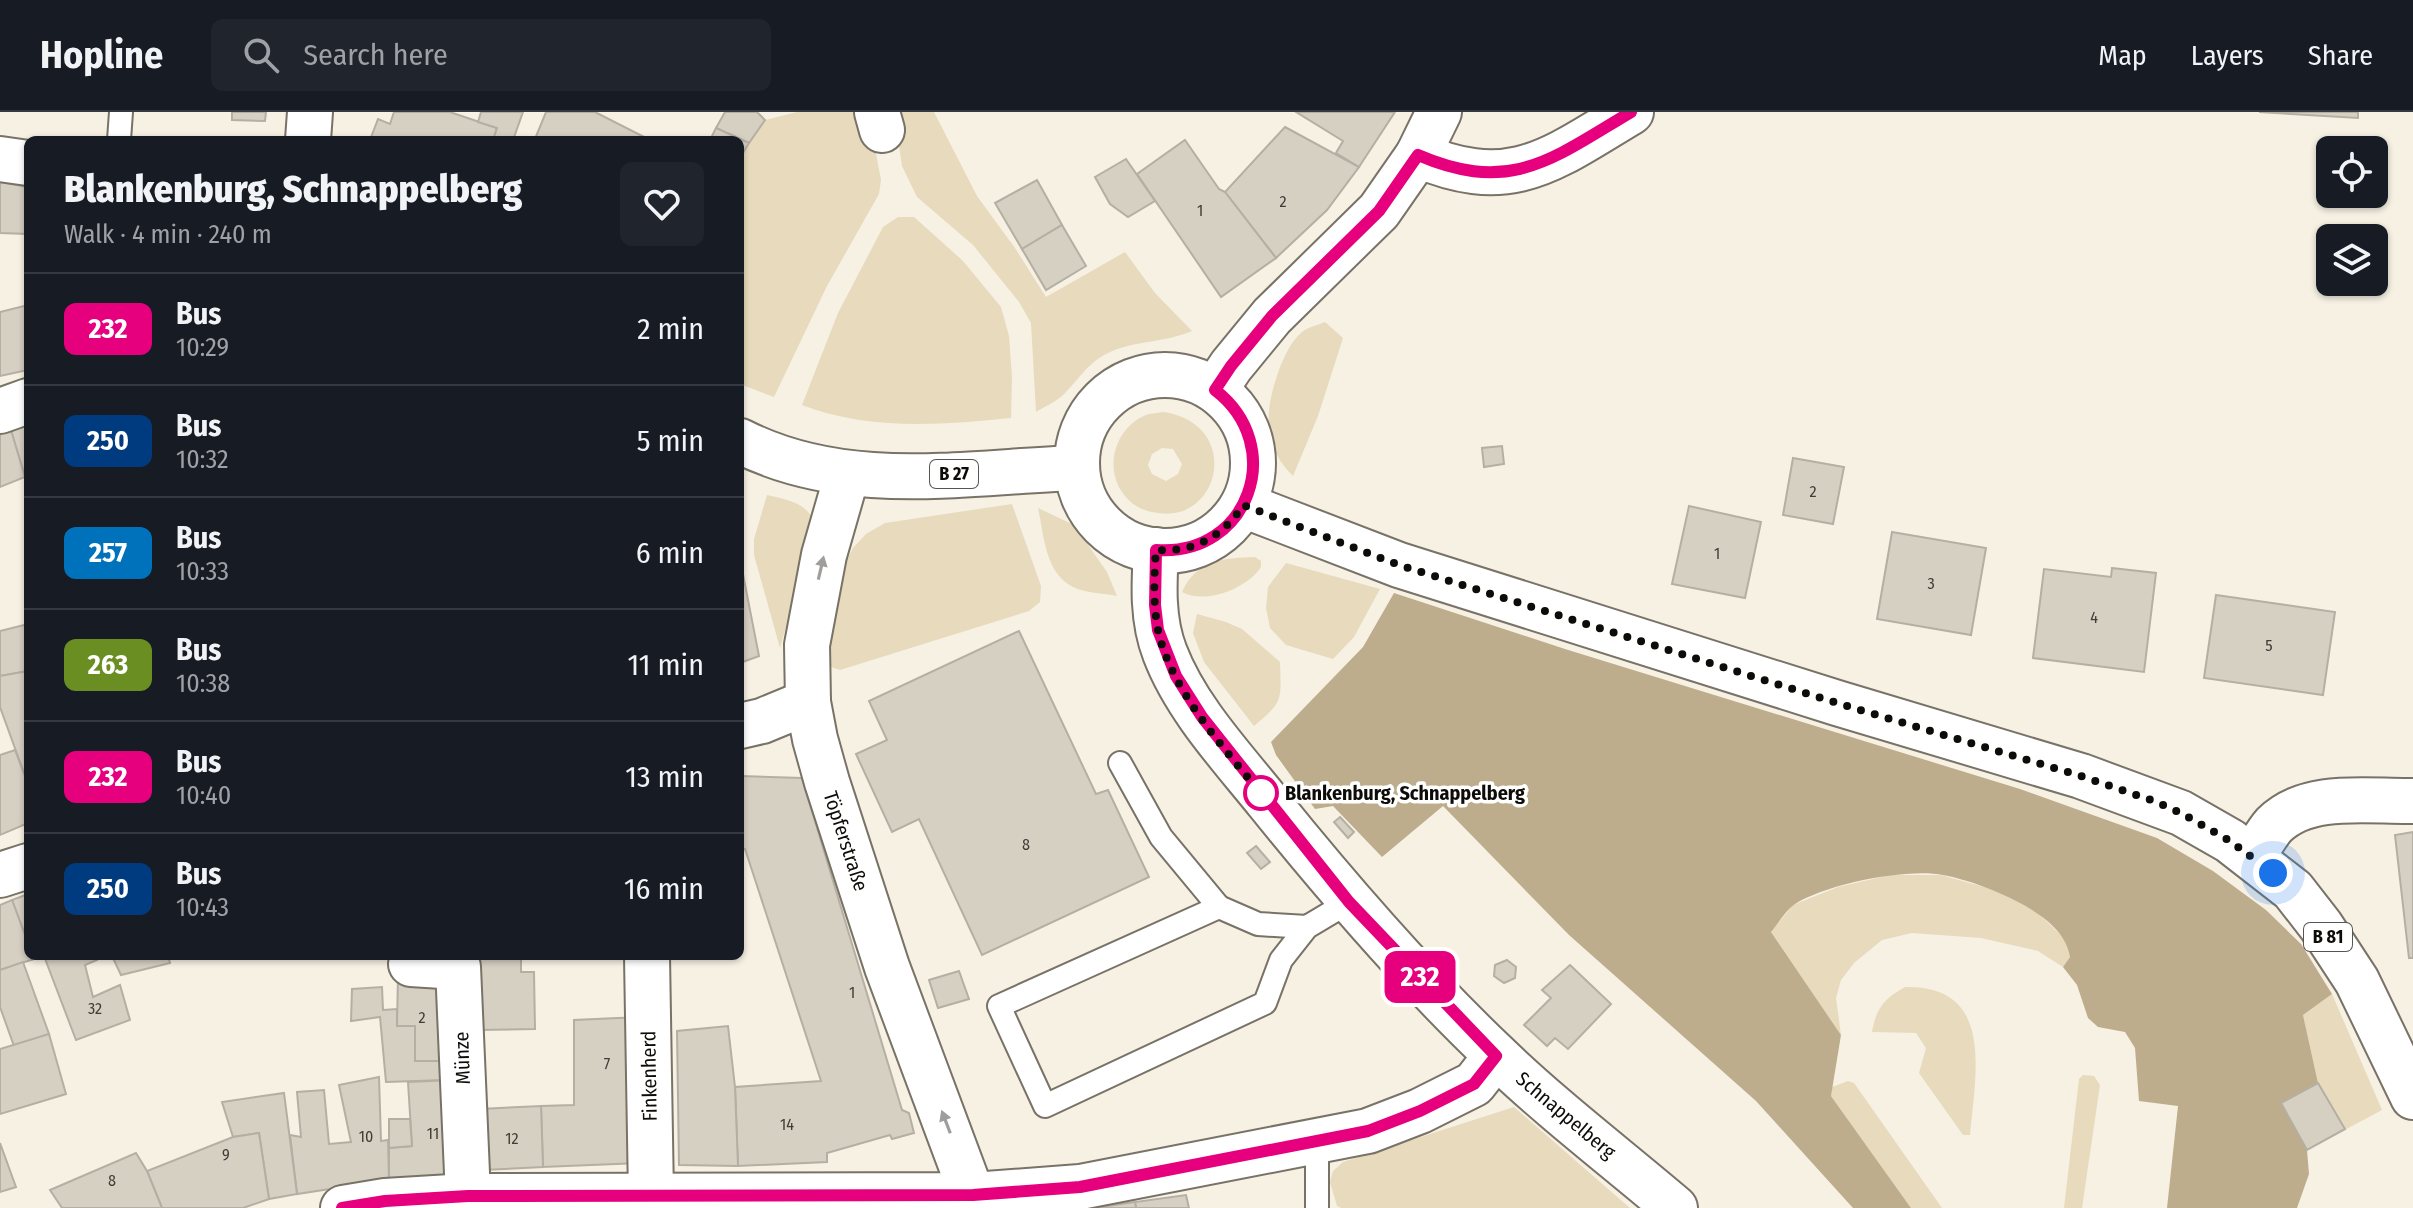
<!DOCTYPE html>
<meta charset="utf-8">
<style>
body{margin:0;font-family:"Fira Sans Condensed",sans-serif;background:#20242c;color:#f1f3f6;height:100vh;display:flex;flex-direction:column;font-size:30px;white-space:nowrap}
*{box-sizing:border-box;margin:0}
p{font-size:26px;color:#9ea1a6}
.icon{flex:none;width:44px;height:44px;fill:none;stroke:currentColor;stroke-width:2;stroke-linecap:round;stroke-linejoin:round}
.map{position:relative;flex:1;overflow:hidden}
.details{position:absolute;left:24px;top:24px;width:720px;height:824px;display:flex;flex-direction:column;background:#171b24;border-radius:12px;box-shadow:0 2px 6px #0004}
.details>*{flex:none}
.badge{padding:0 16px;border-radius:12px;font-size:28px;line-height:52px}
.buttons{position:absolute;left:2316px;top:24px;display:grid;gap:16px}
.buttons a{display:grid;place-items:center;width:72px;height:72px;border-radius:12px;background:#171b24;box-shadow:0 2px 6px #0004;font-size:40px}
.you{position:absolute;width:40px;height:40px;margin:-20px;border:6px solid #fff;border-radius:50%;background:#1a73e8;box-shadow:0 0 0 12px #1a73e833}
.map>.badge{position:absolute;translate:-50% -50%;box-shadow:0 0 0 4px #fff}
.round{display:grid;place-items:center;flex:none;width:84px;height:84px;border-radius:12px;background:#20242c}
.headline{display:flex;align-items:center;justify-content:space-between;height:136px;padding:0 40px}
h1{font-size:38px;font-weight:800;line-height:60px}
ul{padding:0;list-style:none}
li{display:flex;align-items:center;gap:24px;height:112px;padding:0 40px;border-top:2px solid #363941}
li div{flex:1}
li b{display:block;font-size:30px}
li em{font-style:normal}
li .badge{min-width:88px;font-weight:700;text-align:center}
header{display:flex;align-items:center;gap:48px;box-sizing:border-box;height:112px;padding:0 40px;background:#171b24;border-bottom:2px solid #363941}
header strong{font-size:38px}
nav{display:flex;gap:44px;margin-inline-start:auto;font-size:28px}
.search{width:560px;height:72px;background:#20242c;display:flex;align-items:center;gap:20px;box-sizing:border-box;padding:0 28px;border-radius:12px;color:#9ea1a6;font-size:30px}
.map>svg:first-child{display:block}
</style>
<header>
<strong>Hopline</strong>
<div class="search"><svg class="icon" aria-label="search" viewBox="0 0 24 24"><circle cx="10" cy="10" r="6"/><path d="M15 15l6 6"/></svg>Search here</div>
<nav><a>Map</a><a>Layers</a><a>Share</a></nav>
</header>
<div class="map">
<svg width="2413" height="1096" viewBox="0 0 2413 1096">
<rect width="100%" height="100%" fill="#f7f1e4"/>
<g fill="#e7dabd" fill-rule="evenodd">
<polygon points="797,0 868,0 881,68 879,82 827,174 774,285 740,272 740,46 765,8"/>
<path d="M894 0H934L977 84 1015 136 1046 185 1125 140 1155 181 1192 219C1165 231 1135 228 1108 241 1087 251 1078 269 1062 284 1055 290 1044 295 1036 300L1031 211 1019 190 973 133 917 85 902 54Z"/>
<path d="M898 105H914L963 149 1001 195 1009 224 1012 265 1011 306C941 313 869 319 802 293L838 201 883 115Z"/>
<path d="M1325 210 1343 226 1318 304 1293 364C1261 333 1265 297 1279 258 1284 245 1291 229 1302 220 1308 215 1318 213 1325 210Z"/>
<path d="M1164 300C1243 313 1220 411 1158 401 1142 399 1131 393 1122 380 1104 354 1116 315 1146 303 1151 301 1158 301 1164 300ZM1162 336 1173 337 1182 352 1178 362 1166 369 1152 362 1148 353 1152 342Z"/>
<path d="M767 383C788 388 806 390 815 411L780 536 754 443V427Z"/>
<polygon points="1012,392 1041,474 1040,490 1029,499 840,558 825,553 844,454 853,436 866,422 885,411"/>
<path d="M1038 396 1074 413 1107 460 1117 484C1103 481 1085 481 1073 475 1045 461 1044 423 1038 396Z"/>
<path d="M1255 445 1261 449V455C1248 476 1205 493 1182 480 1196 448 1224 446 1255 445Z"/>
<polygon points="1286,451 1380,477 1354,525 1333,547 1286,533 1270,516 1266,496 1268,475"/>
<path d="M1197 502 1226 510 1242 517 1280 550C1281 588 1284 589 1254 614L1204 550 1193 521Z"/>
<polygon points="1890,763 1941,763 1995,778 2036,799 2067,829 2070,845 2063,855 2038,839 1981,826 1912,821 1882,828 1854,851 1841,868 1836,886 1841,923 1771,820 1793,793 1838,775"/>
<path d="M1905 875C1996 873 1975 963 1970 1023H1963L1919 961 1926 936 1916 921 1872 920C1876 896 1885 886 1905 875Z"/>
<polygon points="2332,882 2382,998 2307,1038 2344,1017 2318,971 2303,903"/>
<polygon points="2083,963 2094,964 2100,973 2082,1096 2064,1096 2079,967"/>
<polygon points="1848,969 1854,971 1942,1096 1911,1096 1831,984 1832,975"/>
<polygon points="1514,995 1630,1096 1341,1096 1337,1094 1330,1070 1333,1059 1343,1050"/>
</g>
<path fill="#bdad8c" d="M1394 481 1565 537 2020 677 2157 726 2213 759 2266 798 2301 832 2332 882 2303 903 2318 971 2281 991 2307 1038 2309 1062 2297 1096H2167L2178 994 2139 989 2135 936 2125 920 2098 915 2088 906 2077 873 2063 855 2070 845C2066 819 2041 802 2018 790 1995 778 1969 768 1943 763 1906 756 1827 772 1795 792 1786 798 1778 812 1771 820L1841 923 1831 984 1911 1096H1853L1756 989 1569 823 1443 694 1382 745 1333 694 1315 697 1276 643 1271 630 1363 535Z"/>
<g fill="#d6d0c3" stroke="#b5afa3" stroke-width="2">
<polygon points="232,0 266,0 265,9 232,8"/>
<polygon points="394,0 450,0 497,16 493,28 370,28 378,7 390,12"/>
<polygon points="481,0 523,0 513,28 493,28 497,16 478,10"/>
<polygon points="546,0 595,0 650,28 538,28 535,27"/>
<polygon points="725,0 757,0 765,8 749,31 716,16"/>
<polygon points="1296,0 1395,0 1359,55 1336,41 1343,29"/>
<polygon points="2259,0 2358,0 2358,6"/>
<polygon points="1285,15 1359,55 1327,98 1276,146 1225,80"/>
<polygon points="716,16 749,31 740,46 740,28 710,28"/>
<polygon points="1185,28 1219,77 1225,80 1276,146 1221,185 1137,62"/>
<polygon points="1126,47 1155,89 1128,105 1110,92 1095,65"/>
<polygon points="1037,68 1062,113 1022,137 995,91"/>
<polygon points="0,70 28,75 28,143 26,143 27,122 0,121"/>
<polygon points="1062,113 1086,154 1046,178 1022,137"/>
<polygon points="28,193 28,258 0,264 0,200"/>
<polygon points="28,309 28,364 25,365 10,315"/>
<polygon points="10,315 25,365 0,375 0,319"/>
<polygon points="1502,334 1504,352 1484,355 1482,336"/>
<polygon points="1793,346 1844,355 1833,412 1783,403"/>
<polygon points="1689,394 1761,410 1745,486 1672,472"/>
<polygon points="1892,420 1986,436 1971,523 1877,507"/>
<polygon points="740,447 759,544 740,551"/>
<polygon points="2112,456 2156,461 2144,560 2033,546 2044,457 2111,465"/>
<polygon points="2216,483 2335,500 2323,583 2204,566"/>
<polygon points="28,512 28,559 0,564 0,519"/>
<polygon points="1019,519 1096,682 1108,678 1149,765 982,843 919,707 892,720 856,642 887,628 869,589"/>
<polygon points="28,559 28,672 0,595 0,564"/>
<polygon points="15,638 28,672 28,711 0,723 0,643"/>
<polygon points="740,664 802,666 902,998 909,1001 914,1021 892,1027 890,1023 827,1041 827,1050 738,1054 735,975 821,969 745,737 740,737"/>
<polygon points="1340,705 1354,720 1348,726 1334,710"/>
<polygon points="2413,720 2413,846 2409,846 2395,723"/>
<polygon points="1256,734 1270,750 1261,757 1247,741"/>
<polygon points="28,782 28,831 12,788"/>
<polygon points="12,788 28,831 28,844 34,847 0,858 0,793"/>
<polygon points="44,844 96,844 97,848 85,853 93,885 120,873 130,908 76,928"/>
<polygon points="112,844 168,844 170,851 121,863"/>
<polygon points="478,844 521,844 521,860 534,860 535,917 479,918"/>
<polygon points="1507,848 1516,855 1515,866 1504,871 1494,864 1495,853"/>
<polygon points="23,850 49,922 14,934 0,895 0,858"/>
<polygon points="1570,853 1611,892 1568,937 1555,926 1547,934 1524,913 1551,886 1542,878"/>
<polygon points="959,859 969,887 938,896 929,868"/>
<polygon points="398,864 447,864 446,949 415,949 415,914 397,914"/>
<polygon points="382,875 383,898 397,897 397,914 415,914 415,949 446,949 446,968 386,970 380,905 351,909 352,877"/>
<polygon points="640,905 640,1051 543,1055 541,994 574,993 574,908"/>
<polygon points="728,914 735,975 738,1054 679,1053 677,919"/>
<polygon points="49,922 66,982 0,1002 0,937"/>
<polygon points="379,965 381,1029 388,1028 389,1068 297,1082 290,1023 301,1025 297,980 324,978 329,1032 351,1030 339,973"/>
<polygon points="452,968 455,1062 389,1068 389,1036 412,1034 408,970"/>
<polygon points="2318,971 2345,1017 2307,1038 2281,991"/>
<polygon points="284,981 297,1082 269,1087 259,1021 233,1025 222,990"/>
<polygon points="541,994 543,1055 483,1058 480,997"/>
<polygon points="389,1007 410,1007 412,1034 389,1036"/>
<polygon points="259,1021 269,1087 243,1096 162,1096 147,1059 233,1025"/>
<polygon points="0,1031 16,1075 0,1080"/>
<polygon points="136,1041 147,1059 162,1096 62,1096 50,1078"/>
<polygon points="1186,1083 1189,1096 1136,1096 1135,1090"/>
<polygon points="1135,1090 1136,1096 1094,1096"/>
</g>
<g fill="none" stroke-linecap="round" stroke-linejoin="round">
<defs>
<g id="service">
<polyline points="119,28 121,0"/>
<polyline points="1120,651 1161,725 1219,795"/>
<polyline points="1307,815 1281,848 1265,891 1045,994 999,894 1219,795 1258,812 1307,815 1349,790"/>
<polyline points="1317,1030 1317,1096"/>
</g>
<g id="minor">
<polyline points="877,0 882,18"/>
<polyline points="308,28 310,0"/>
<polyline points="0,299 28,289"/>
<polyline points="847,363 824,443 807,533 808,590 815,627 827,670 887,855 977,1096"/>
<path d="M1156 438C1154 472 1152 508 1165 541 1186 596 1231 644 1268 690 1339 778 1413 864 1495 942 1552 997 1615 1045 1675 1096"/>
<polyline points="740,614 762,609 808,590"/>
<path d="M2253 744C2260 734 2266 722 2274 713 2308 679 2370 690 2413 689"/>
<polyline points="0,763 28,754"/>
<polyline points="647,844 651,1084"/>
<polyline points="411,852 458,855 468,1084"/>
<polyline points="343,1096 385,1089 468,1084 973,1083 1080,1075 1368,1019 1420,999 1474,972 1496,944"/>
</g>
<polyline id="tertiary" points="1418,43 1439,0"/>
<g id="primary">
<polyline points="0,47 28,51"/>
<circle cx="1165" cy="351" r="88"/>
<path d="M1215 278 1231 254 1272 204 1379 99 1418 43C1512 83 1552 47 1631 0"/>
<path d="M740 329C846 383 964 360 1077 356"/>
<polyline points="1243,393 1399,453 1837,591 2081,664 2181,701 2230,729 2293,778 2321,814 2357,869 2413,985"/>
</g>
</defs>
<use href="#service" stroke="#787267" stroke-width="26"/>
<use href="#minor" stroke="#787267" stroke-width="48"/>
<use href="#tertiary" stroke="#787267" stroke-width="48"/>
<use href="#primary" stroke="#787267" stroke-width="48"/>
<use href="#service" stroke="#fff" stroke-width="22"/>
<use href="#minor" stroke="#fff" stroke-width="44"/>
<use href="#tertiary" stroke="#fff" stroke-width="44"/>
<use href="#primary" stroke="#fff" stroke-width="44"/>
</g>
<defs><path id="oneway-solid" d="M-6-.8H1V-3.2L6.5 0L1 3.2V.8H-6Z" transform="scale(2)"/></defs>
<g fill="#9f9e9c">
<use href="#oneway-solid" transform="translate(821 456) rotate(-77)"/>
<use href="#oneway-solid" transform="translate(946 1010) rotate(-111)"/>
</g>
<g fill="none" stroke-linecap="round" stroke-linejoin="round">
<defs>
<path id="line" d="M342 1096 385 1089 468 1084 973 1083 1080 1075 1368 1019 1420 999 1474 972 1496 944 1349 790 1202 605 1176 564 1158 518 1155 493 1156 438C1249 445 1288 334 1215 278L1231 254 1272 204 1379 99 1418 43C1511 83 1552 47 1631 0"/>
</defs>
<use href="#line" stroke="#fff" stroke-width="18"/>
<use href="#line" stroke="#e6007e" stroke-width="12"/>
<path stroke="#0e0c08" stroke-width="8" stroke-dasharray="0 14.4" d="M1261 681 1263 684C1225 637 1171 579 1158 518 1153 492 1154 465 1156 438 1193 441 1224 424 1243 393L1399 453 1837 591 2081 664 2154 689 2181 701 2230 729 2273 761"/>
</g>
<circle fill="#fff" stroke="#e6007e" stroke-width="4" cx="1261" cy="681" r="16"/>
<g text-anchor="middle" stroke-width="7" stroke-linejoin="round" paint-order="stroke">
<g font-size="16" fill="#403d37">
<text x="1283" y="95">2</text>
<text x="1200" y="104">1</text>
<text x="1813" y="385">2</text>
<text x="1717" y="447">1</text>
<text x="1931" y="477">3</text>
<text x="2094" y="511">4</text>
<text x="2269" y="539">5</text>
<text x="1026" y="738">8</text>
<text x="852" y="886">1</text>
<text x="95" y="902">32</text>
<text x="422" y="911">2</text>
<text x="607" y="957">7</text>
<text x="787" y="1018">14</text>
<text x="433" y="1027">11</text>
<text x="366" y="1030">10</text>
<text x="512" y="1032">12</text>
<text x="226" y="1048">9</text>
<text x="112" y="1074">8</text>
</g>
<g fill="#fff" stroke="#565552" stroke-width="2">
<rect x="930" y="348" width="48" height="28" rx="6"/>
<rect x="2304" y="811" width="48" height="28" rx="6"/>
</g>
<g font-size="18" font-weight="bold" fill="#0e0c08">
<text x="954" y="368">B 27</text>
<text x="2328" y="831">B 81</text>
</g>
<g font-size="20" font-weight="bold" fill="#0e0c08" stroke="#fff" text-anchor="start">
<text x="1285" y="688">Blankenburg, Schnappelberg</text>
</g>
<g font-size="20" fill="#0e0c08" stroke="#fff">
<text transform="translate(846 729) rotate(72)" y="7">Töpferstraße</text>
<text transform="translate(462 946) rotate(-92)" y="7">Münze</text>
<text transform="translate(649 964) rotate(-91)" y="7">Finkenherd</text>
<text transform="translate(1566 1003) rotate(40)" y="7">Schnappelberg</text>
</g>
</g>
</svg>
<div class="buttons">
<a><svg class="icon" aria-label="locate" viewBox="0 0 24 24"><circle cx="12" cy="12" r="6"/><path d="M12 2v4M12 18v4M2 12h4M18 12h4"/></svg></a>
<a><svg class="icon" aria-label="layers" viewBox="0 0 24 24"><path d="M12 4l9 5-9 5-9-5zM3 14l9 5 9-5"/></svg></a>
</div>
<div class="you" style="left:2273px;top:761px"></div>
<b class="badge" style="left:1420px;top:865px;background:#e6007e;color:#fff">232</b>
<section class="details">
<div class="headline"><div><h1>Blankenburg, Schnappelberg</h1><p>Walk · 4 min · 240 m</p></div><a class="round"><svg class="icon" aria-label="heart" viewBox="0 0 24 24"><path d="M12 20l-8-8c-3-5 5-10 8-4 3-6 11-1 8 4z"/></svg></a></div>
<ul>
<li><span class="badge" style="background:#e6007e;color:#fff">232</span><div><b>Bus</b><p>10:29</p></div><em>2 min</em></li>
<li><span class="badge" style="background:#003b80;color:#fff">250</span><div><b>Bus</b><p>10:32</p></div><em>5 min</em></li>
<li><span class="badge" style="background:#0072bc;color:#fff">257</span><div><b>Bus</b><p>10:33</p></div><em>6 min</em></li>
<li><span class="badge" style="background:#6b8e23;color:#fff">263</span><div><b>Bus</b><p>10:38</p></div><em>11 min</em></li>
<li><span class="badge" style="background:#e6007e;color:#fff">232</span><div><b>Bus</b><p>10:40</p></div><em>13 min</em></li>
<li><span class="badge" style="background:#003b80;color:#fff">250</span><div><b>Bus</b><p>10:43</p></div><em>16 min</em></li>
</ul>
</section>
</div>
